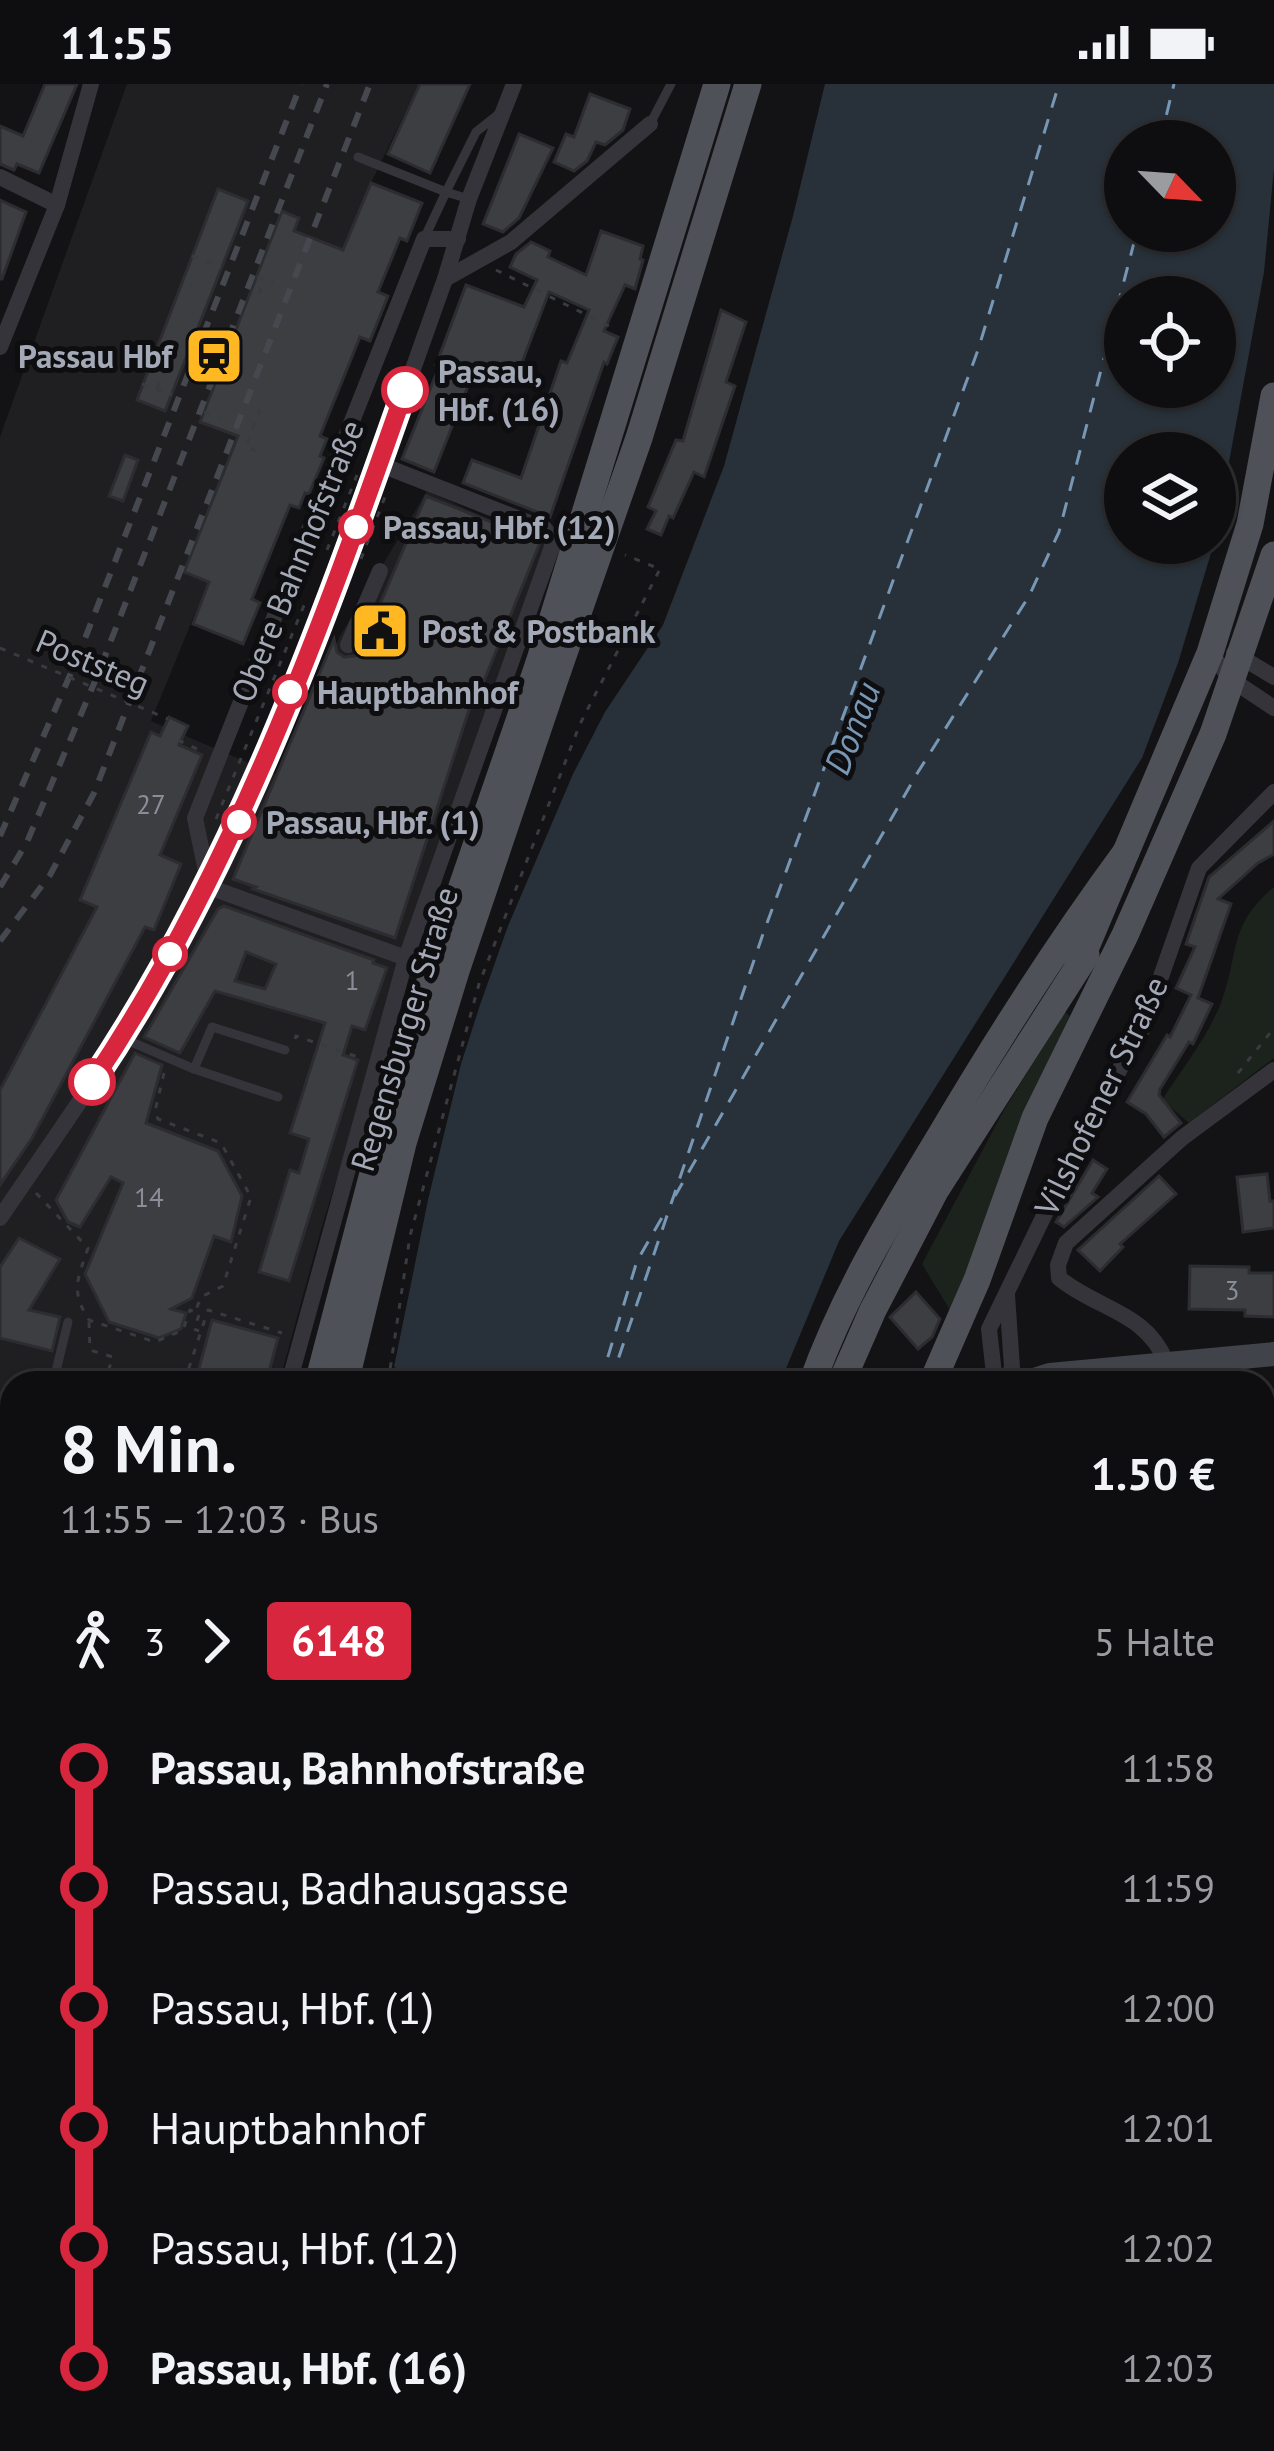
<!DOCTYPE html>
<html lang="de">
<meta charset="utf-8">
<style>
body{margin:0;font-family:"PT Sans",sans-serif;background:#1c1c1e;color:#f1f3f6;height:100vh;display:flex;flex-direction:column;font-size:45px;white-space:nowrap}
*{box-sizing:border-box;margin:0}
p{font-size:39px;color:#9b9c9f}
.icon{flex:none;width:66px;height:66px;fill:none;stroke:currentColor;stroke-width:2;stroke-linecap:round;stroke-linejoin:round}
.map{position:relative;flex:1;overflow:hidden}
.details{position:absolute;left:0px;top:1287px;width:1275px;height:1080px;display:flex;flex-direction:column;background:#0e0e10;border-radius:36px 36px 0 0;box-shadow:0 3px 9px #0004,0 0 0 3px #2e2e30}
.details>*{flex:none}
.badge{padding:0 24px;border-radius:9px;font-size:42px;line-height:78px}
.needle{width:78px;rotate:115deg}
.tools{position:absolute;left:1104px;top:36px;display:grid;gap:24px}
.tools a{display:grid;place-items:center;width:132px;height:132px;border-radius:50%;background:#0e0e10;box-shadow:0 3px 9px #0004,0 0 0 3px #2e2e30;font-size:60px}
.map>.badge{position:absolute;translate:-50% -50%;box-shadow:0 0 0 6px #fff}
.legs{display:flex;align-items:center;gap:18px;height:132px;padding:0 60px;font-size:39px}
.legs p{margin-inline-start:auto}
.summary{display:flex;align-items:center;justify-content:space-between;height:204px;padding:0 60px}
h1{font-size:66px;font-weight:600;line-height:90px}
ul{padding:0 60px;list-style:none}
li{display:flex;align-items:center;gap:42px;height:120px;font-size:45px}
li i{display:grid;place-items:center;width:18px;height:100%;margin:0 15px;background:currentColor}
li i::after{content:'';width:30px;height:30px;margin:-15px;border:9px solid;border-radius:50%;background:#0e0e10}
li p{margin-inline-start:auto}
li:first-child i{background:linear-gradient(#0000 50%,currentColor 0)}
li:last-child i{background:linear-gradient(currentColor 50%,#0000 0)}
.status{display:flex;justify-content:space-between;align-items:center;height:84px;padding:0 60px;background:#0e0e10;direction:ltr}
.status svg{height:33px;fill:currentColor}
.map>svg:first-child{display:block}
</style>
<div class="status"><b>11:55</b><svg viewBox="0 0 49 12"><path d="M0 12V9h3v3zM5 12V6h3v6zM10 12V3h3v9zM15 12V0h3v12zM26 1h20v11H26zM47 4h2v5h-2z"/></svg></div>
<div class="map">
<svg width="1274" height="2367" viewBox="0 0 1274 2367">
<rect width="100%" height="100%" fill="#131315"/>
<polygon fill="#1f1f22" points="127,0 419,0 371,99 151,637 277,691 340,552 427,407 546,461 399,897 322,1142 279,1299 12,1299 12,1354 0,1375 0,353"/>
<g fill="#1b231c">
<path d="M1274 803V974L1189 1039 1162 1016C1182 985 1207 954 1221 919 1240 869 1227 842 1274 803Z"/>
<polygon points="1065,928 1073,935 950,1226 922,1180 1004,1026"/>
<polygon points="662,2355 808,2355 806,2367 659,2367"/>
</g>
<g fill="#283139" fill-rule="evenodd">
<path d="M825 0H1274V84L1264 188 1215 454V369H1125V459H1214L1178 579 1142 674 839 1157 780 1299H398L401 1286 394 1283 428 1116 461 980 480 921 508 842 573 690 605 628 663 541 724 382 793 132ZM1215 57V147H1125V57ZM1215 213V303H1125V213Z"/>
<polygon points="99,2355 530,2355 528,2367 96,2367"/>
</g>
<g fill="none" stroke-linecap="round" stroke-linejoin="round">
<g stroke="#7797b4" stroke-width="3" stroke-dasharray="15 12" stroke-linecap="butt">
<polyline points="1160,57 1174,0"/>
<polyline points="675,1112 918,688 1029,512 1059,448 1137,147"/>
<polyline points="600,1299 637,1177 667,1125"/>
<polyline points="610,1299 763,850 978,266 1059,0"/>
<polyline points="298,2367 302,2355"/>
<polyline points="311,2367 315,2355"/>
</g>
</g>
<g fill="#3c3e42" stroke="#2d2d31" stroke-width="3" fill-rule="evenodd">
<polygon points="45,0 77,0 39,89 17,80 14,86 0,80 0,42 23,52"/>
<polygon points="420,0 470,0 430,89 388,70"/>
<polygon points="590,10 630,25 623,46 605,61 596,58 587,77 574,87 554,78 566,50 574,53"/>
<polygon points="519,50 553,64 519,134 503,148 483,140"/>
<polygon points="371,99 422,119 407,157 400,154 378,208 388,212 370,257 360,253 320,352 327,355 320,372 324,374 309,410 305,409 299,424 290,421 252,515 260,519 243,560 193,540 209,498 184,488 238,352 200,338 282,127 299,134 294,147 343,166"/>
<polygon points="218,105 248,117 165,327 137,316"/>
<polygon points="0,116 26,128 2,195 0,195"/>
<polygon points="601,147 643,162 640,175 643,176 635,205 625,201 604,247 618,253 607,280 604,278 550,433 463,399 472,376 521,394 561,277 567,279 589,226 549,208 513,302 474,287 434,388 402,375 439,283 436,281 466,201 524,223 537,196 510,183 516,170 531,158 550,167 548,173 586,191"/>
<polygon points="721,226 746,238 726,298 735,302 704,393 694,388 673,434 669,432 661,451 647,445 656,427 648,423 676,356 683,357"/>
<polygon points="125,371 138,376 123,417 109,412"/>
<polygon points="426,412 537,456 539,461 484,597 479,595 395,854 253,805 256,803 233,795 334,555 337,568 344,573 355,572 361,565"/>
<polygon points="169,633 188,642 179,661 202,671 160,771 181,780 154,846 145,843 32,1054 0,1101 0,1006 97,823 80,816 151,648 160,652"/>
<polygon points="1274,737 1274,770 1258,779 1218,815 1231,820 1198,914 1212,920 1193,960 1189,958 1160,1005 1159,1011 1181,1039 1164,1053 1146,1030 1127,1018 1167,951 1170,953 1191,911 1176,904 1195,863 1186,860 1209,793"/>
<path d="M224 822 374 876 373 879 387 884 365 946 352 942 343 971 358 976 289 1197 259 1188 290 1086 299 1089 309 1055 290 1049 325 939 215 907 180 969 144 953 218 825ZM246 868 276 880 265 905 235 897Z"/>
<polygon points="135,969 162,981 146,1039 218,1067 242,1112 231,1158 214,1152 192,1214 171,1225 186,1229 181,1245 159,1254 109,1238 85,1190 123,1099 111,1093 80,1143 68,1138 56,1116"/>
<polygon points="1093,1076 1107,1085 1092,1109 1098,1113 1064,1143 1056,1138"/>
<polygon points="1267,1090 1270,1117 1274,1117 1274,1144 1243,1148 1237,1093"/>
<polygon points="1159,1092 1176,1110 1120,1160 1123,1163 1100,1187 1078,1166"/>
<polygon points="19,1154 60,1175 29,1226 60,1233 52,1267 0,1254 0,1183"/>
<polygon points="1190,1182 1249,1183 1249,1189 1274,1189 1274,1233 1245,1232 1245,1226 1189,1225"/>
<polygon points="916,1208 940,1235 932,1253 918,1265 890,1233"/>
<polygon points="212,1236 278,1254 266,1299 195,1299"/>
</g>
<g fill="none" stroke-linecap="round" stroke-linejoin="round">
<polyline stroke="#303135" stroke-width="16" stroke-dasharray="16 8" stroke-linecap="butt" points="343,475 375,392"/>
<g stroke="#393b41" stroke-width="3" stroke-dasharray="6 9" stroke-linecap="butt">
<polyline points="192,172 221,183"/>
<polyline points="496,186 617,246"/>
<polyline points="257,193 273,199"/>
<polyline points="259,210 264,197"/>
<polyline points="142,300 172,311"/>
<polyline points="157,304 165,286"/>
<polyline points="260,325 246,363 261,369"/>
<polyline points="204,328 220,333"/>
<polyline points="327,466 357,391"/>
<polyline points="361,475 388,405"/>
<polyline points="178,656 201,667"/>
<polyline points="216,735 305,519"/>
<polyline points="295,955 296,952 358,973"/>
<polyline points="164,989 155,1027 158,1035 221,1059 251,1113 223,1202 201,1213 195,1228"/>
<polyline points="1238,989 1274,944"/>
<path d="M36 1109 88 1164C78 1194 70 1207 89 1236L155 1258 183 1246 190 1226 199 1230"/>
<polyline points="199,1231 194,1245 199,1247"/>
<polyline points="89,1238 90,1266 113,1273 104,1299"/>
<polyline points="184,1299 208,1226 282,1249"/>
<polyline points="388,1299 410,1152 479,900 580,640 660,485 625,471"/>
<polyline points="0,1342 6,1342"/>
<polyline points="0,1859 12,1822"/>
<polyline points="0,2192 12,2194"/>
<polyline points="86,2367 90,2355"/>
</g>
<g stroke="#34343a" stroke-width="9">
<polyline points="650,40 671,0"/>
<polyline points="358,73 446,108 476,48 500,29"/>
<polyline points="424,155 446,108 469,115"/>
<polyline points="122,954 194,985 278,1013"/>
<polyline points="194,985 212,943 285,966"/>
<polyline points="53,1299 68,1238"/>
<polyline points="0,1365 12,1370"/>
<polyline points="0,1394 12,1406"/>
<polyline points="1263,1482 1274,1484"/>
<polyline points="0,1580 12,1585"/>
<polyline points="1263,1949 1274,1940"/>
<polyline points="1263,2203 1274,2191"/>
<polyline points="1113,2367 1124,2355"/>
</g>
<g stroke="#34343a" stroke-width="16">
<polyline points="0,93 57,121"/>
<polyline points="445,195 511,158 650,40"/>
<polyline points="0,263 57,121 91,0"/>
<polyline points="375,392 445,195 469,115 514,0"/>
<polyline points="348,561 380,487"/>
<polyline points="1210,569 1232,596 1274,624"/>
<polyline points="1234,569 1274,593"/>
<polyline points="209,802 195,734 424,155 458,155"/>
<polyline points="209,803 406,874"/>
<path d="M0 1134C74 1025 153 917 211 799 262 694 299 583 343 475"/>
<path d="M1166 1278C1147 1228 1096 1225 1059 1194L1058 1181 1066 1159 1182 1054 1274 986"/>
<polyline points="289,1299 406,874 552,463 551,453 545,445 379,380"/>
<polyline points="995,1299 989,1245 1087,1043 1143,944 1199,784 1274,708"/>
<polyline points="1007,1299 1012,1283 1007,1211"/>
<polyline points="0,1711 12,1710"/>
<polyline points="0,1950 12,1953"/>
<polyline points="6,2367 12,2333"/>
<polyline points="59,2367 63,2355"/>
</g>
<g stroke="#41434a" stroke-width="24">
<polyline points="1025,1299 1050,1291 1274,1270"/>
<polyline points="1263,1370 1274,1370"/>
<polyline points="1263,1578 1274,1580"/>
</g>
<g stroke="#4f5159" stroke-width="27">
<polyline points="539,579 717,0"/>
<polyline points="558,586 639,354 748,0"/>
<polyline points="1077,884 1210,569 1250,440 1274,312"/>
<polyline points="318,1299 382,1055"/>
<path d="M812 1299C843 1212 891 1133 939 1054 997 956 1058 860 1126 768"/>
<polyline points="841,1299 873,1226 935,1107 1086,871"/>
<polyline points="932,1299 977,1196 1035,1034 1125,851 1213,650 1274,471"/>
<polyline points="0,1443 12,1429"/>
<polyline points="550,2367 553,2355"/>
<polyline points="575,2367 578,2355"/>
</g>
<g stroke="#46484f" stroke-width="6" stroke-dasharray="15 12" stroke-linecap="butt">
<polyline points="0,752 77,575 301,0"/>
<polyline points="0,803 27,758 98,590 327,0"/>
<polyline points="0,857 50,791 94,709 370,0"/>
</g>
<polyline stroke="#393b41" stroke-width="3" stroke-dasharray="6 9" stroke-linecap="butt" points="0,564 168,635"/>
<g stroke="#4f5159" stroke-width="27">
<polyline points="382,1055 435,881 539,579"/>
<polyline points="345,1299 403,1059 456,887 558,586"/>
</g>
</g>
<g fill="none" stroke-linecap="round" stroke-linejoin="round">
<defs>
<path id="line-1" d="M92 998C234 787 321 545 405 306"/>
</defs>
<use href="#line-1" stroke="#fff" stroke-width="27"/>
<use href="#line-1" stroke="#d7263d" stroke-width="18"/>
</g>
<defs>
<symbol id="station-square" viewBox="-11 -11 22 22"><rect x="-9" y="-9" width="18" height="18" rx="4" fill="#ffb821" stroke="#0e0e10"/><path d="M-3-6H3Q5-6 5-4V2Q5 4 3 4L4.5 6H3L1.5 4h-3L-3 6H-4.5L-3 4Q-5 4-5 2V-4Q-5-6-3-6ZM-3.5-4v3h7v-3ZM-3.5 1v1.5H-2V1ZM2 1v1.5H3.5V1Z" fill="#111"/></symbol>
<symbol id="civic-square" viewBox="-11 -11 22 22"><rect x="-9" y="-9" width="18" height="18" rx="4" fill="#ffb821" stroke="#0e0e10"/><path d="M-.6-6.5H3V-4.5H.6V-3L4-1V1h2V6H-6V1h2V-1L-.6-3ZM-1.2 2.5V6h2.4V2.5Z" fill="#111"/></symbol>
</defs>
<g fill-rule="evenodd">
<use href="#station-square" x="181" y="239" width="66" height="66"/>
<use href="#civic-square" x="347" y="514" width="66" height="66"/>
</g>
<g fill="#fff" stroke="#d7263d" stroke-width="6">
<circle cx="405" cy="306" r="21"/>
<circle cx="356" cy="443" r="15"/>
<circle cx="290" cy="608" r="15"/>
<circle cx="239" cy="738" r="15"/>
<circle cx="170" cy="870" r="15"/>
<circle cx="92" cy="998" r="21"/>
</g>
<g text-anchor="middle" stroke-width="10" stroke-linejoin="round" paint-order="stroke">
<g font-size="27" fill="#898e99">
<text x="151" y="730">27</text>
<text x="352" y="906">1</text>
<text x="149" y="1123">14</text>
<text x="1232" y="1216">3</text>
</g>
<g font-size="33" font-weight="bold" fill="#a3a9b6" stroke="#0e0e10" text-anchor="end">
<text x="172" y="284">Passau Hbf</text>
<text x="422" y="559" text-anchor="start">Post &amp; Postbank</text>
</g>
<g font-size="33" font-weight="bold" fill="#a3a9b6" stroke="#0e0e10" text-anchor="start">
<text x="438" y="299">Passau,<tspan x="438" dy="38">Hbf. (16)</tspan></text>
<text x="383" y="455">Passau, Hbf. (12)</text>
<text x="317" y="620">Hauptbahnhof</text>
<text x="266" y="750">Passau, Hbf. (1)</text>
</g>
<g font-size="33" fill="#a3a9b6" stroke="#0e0e10">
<text transform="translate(297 477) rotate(-68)" y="12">Obere Bahnhofstraße</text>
<text transform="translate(93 578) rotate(23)" y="12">Poststeg</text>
<text transform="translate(404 945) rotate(-73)" y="12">Regensburger Straße</text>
<text transform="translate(1101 1012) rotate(-64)" y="12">Vilshofener Straße</text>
</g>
<g font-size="36" font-style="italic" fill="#7797b4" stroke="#0e0e10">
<text transform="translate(852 644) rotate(-69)" y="13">Donau</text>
</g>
</g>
</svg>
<div class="tools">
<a><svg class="needle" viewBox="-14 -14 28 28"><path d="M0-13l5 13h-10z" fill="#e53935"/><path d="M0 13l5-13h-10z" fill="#9b9c9f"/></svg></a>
<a><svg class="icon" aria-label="locate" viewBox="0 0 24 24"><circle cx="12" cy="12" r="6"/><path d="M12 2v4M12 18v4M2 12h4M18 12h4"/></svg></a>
<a><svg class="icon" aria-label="layers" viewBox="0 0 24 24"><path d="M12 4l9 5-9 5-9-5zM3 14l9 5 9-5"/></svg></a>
</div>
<section class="details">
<div class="summary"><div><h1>8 Min.</h1><p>11:55 – 12:03 · Bus</p></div><b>1.50 €</b></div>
<div class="legs"><svg class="icon" aria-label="walk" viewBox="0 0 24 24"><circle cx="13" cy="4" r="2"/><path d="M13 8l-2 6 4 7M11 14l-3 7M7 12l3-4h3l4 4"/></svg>3<svg class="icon" aria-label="forward" viewBox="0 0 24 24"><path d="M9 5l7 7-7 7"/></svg><b class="badge" style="background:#d7263d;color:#fff">6148</b><p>5 Halte</p></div>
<ul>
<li><i style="color:#d7263d"></i><b>Passau, Bahnhofstraße</b><p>11:58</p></li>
<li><i style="color:#d7263d"></i><span>Passau, Badhausgasse</span><p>11:59</p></li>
<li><i style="color:#d7263d"></i><span>Passau, Hbf. (1)</span><p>12:00</p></li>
<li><i style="color:#d7263d"></i><span>Hauptbahnhof</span><p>12:01</p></li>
<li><i style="color:#d7263d"></i><span>Passau, Hbf. (12)</span><p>12:02</p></li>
<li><i style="color:#d7263d"></i><b>Passau, Hbf. (16)</b><p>12:03</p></li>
</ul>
</section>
</div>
